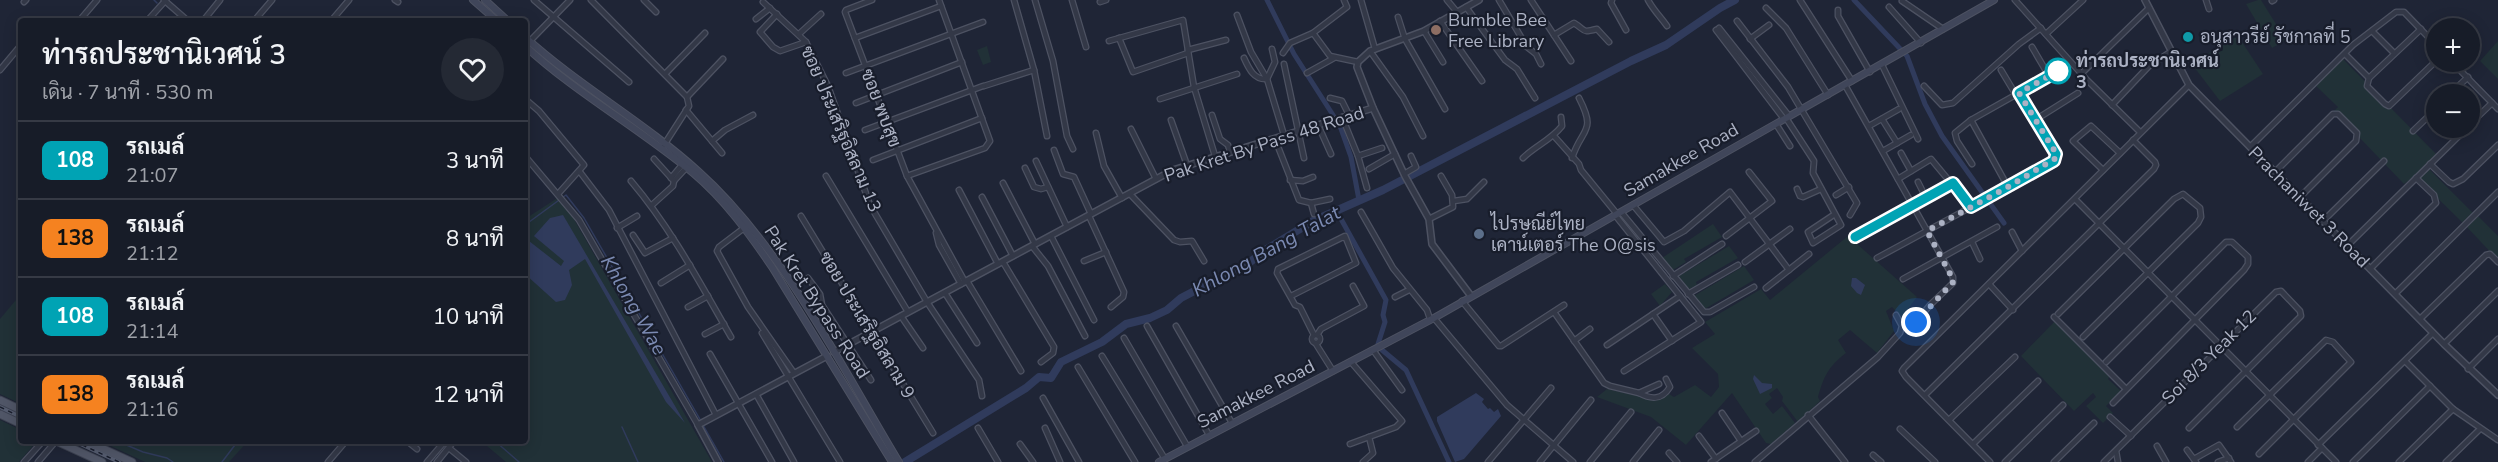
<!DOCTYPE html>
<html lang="th">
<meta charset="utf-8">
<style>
body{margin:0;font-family:"Nunito Sans",Sarabun,sans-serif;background:#242934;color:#f1f3f6;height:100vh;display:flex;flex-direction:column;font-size:22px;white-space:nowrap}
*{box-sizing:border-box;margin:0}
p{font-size:20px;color:#9ea1a8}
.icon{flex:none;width:33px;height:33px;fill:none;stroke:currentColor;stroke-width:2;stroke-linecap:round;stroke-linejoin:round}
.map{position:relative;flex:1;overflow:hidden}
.side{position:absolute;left:18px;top:18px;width:510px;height:426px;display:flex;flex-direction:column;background:#171c28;border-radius:6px;box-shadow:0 3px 15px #0003,0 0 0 2px #363a45}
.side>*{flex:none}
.badge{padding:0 12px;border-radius:9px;font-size:21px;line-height:39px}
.fabs{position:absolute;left:2426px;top:18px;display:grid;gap:12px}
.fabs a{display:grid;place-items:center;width:54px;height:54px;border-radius:50%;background:#171c28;box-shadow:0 3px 15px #0003,0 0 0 2px #363a45;font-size:30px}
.you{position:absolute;width:30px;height:30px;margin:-15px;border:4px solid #fff;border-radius:50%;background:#1a73e8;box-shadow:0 0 0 9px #1a73e833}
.map>.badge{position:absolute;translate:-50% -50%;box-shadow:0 0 0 3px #fff}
.round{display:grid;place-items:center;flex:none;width:63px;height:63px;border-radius:32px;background:#242934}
.head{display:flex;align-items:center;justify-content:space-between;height:102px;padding:0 24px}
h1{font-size:28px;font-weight:600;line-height:45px}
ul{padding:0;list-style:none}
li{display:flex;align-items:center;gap:18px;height:78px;padding:0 24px;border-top:2px solid #363a45}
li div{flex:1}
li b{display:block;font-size:22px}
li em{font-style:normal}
li .badge{min-width:66px;font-weight:700;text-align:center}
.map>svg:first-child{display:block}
</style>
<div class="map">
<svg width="2498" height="462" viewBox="0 0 2498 462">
<rect width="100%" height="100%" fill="#1f2536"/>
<g fill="#213137">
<polygon points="2258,0 2261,0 2286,40 2272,48 2246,4"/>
<polygon points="2238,36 2263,74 2220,101 2191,63"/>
<polygon points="2498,41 2498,79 2480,61"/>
<polygon points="987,46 991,62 983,65 977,50"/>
<polygon points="2343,59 2436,154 2426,166 2474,214 2464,224 2415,176 2404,184 2334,111 2338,107 2316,86"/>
<polygon points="559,197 571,214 712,462 506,462 481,441 525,441 525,219"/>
<polygon points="2476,214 2498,236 2498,260 2465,225"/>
<polygon points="1713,224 1722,237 1684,259 1686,262 1673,270 1662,258"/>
<path d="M1848 236 1917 297 1902 317 1892 307 1886 311 1894 331 1877 353 1850 330 1838 340 1846 353C1828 367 1824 376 1818 397L1820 401 1798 422 1782 401 1783 397 1777 388 1769 394 1772 398 1765 404 1773 414 1782 406 1795 423 1771 444 1766 443 1732 393 1686 445 1651 417 1597 397 1607 389 1655 400 1669 394 1674 397 1695 385 1711 397 1719 387 1718 374 1692 348 1715 334 1705 322 1761 289 1770 300Z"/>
<polygon points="1729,246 1738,258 1696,282 1697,285 1688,290 1679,276"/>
<polygon points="1744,266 1754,280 1703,310 1694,296"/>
<polygon points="1665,284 1672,292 1660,306 1651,294"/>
<polygon points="21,294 21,404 0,394 0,319"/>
<polygon points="2055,321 2110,376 2108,379 2121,391 2106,406 2113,413 2103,423 2086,406 2096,397 2093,393 2074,411 2021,356"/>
<polygon points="0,420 21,430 21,441 37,441 19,462 0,462"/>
<polygon points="100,441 248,441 229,462 145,462"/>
</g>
<g fill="#303b5c">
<polygon points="563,215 685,423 666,402 585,259 569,270 572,285 565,300 556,302 525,274 525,243 529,241 561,266 564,261 534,236 550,218"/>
<polygon points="1852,278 1856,278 1865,285 1861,295 1857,293 1851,286"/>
<polygon points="1754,375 1762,383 1772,384 1772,388 1760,394 1753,379"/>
<polygon points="1476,393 1484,399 1482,402 1488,409 1490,408 1494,412 1498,409 1501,416 1464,459 1455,462 1437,421 1437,417"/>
</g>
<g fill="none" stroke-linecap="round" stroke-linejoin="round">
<g stroke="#303b5c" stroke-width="1.5">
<polyline points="154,0 157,3"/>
<polyline points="525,225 566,195 584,218 701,421"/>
<polyline points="703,425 724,462"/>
<polyline points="622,427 638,462"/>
<polyline points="117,441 143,452 167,458 173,462"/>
<polyline points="495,441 519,462"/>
<polyline points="222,462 238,441"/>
</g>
<g stroke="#303b5c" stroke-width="5">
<polyline points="1267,0 1294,54 1340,126 1351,157 1359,200"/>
<polyline points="1854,0 1907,56 1925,104 1942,136 2004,223"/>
<polyline points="1336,210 1386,300 1383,315 1385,322 1378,344"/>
<polyline points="1382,350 1406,370 1449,462"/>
</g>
<polyline stroke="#303b5c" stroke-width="8" points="905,462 1026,388 1039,377 1051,378 1061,362 1102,342 1126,324 1150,318 1167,310 1181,298 1250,262 1267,249 1313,221 1383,190 1631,61 1666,45 1720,8 1735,0"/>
<defs>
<g id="minor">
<polyline points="164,0 188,21"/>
<polyline points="395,0 398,2"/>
<polyline points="534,0 629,82"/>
<polyline points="591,0 687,97 689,106 664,145"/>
<polyline points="644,0 656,12"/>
<polyline points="872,0 846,10 845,12 907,176 965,282"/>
<polyline points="1014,0 1034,70 1047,136"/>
<polyline points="1035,0 1053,61 1067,136 1073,149"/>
<polyline points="1072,0 1086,47"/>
<polyline points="1361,0 1375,49"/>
<polyline points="1447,0 1457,12"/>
<polyline points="1499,0 1527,47 1536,54 1541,64"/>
<polyline points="1531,0 1571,61"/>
<polyline points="1612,0 1611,3 1626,30"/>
<path d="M1648 0C1654 11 1660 16 1667 26"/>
<polyline points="1800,0 1852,81"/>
<polyline points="2015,0 2087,80 2140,132"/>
<polyline points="2206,0 2209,9"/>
<polyline points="1902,1 1943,29"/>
<polyline points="2272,1 2274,0"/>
<polyline points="24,2 26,0"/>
<polyline points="763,2 806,42 828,86 870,205 927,302 979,380 982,396"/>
<polyline points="1100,2 1106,0"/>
<polyline points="1466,7 1505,60 1517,69 1535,98"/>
<polyline points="1889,7 1921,43"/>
<polyline points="1766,8 1786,28 1828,95"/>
<polyline points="1838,10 1838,16 1870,72"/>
<polyline points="777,14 760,32 773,47 780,51 806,42"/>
<polyline points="1237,15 1251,52 1267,79 1284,135"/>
<polyline points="1398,17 1405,39 1445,109"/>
<polyline points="756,19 770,8"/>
<polyline points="79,21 97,0"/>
<polyline points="147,21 166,0"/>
<polyline points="203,21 220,0"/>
<polyline points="254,21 272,0"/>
<polyline points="331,21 349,0"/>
<polyline points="1440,21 1482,81"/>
<polyline points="1737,21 1788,87 1857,203 1850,215"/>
<polyline points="1719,28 1789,116"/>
<polyline points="2421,29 2369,78 2367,86 2385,104 2389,106 2436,61"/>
<polyline points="1716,30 1784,119"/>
<polyline points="1424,31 1443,62"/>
<polyline points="2372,31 2394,53"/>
<polyline points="1313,33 1330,56 1358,62"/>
<polyline points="799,34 821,14"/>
<polyline points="2046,34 2083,0"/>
<path d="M1554 35 1574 23C1587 31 1581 33 1597 29L1609 42"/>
<polyline points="855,38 941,6"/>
<polyline points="1119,38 1133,72 1188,53"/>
<polyline points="1750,39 1769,25"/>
<polyline points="530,41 570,0"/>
<polyline points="1109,41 1183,20 1194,87 1215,156"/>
<polyline points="2032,47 2049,76"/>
<polyline points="1188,50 1226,40"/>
<polyline points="1370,51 1403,97 1423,136"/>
<polyline points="1283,53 1290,43 1313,33 1347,7 1344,0"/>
<polyline points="2345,54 2369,78"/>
<path d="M1244 58C1249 69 1254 80 1267 79L1275 62 1272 49"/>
<polyline points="2452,62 2498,109"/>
<polyline points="1284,64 1304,158"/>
<polyline points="1882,65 1918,139"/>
<polyline points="0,70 21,45"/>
<polyline points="2001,70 2016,95"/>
<polyline points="846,73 983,22"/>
<polyline points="1307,73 1334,58"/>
<polyline points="2082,73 2149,8"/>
<polyline points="665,74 705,33"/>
<polyline points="1845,85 1953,277 1953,283 1930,305 1916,322"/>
<polyline points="984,86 1034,70"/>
<polyline points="1924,86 1942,105 1953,103 2019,44 2041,28"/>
<polyline points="2450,94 2468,77"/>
<polyline points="687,97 723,59"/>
<polyline points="1330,98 1342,101 1349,115"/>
<polyline points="525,99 539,111 584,165 558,194"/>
<polyline points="1160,99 1237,74"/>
<polyline points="856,103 962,62"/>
<polyline points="2112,105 2149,66 2172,51"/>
<polyline points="686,110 722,153"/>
<polyline points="1212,115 1220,139 1228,145 1230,152"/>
<polyline points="1342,117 1358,156 1367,188"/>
<polyline points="1786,118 1814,161 1813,173 1841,225 1813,243 1808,232 1835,214"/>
<polyline points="1882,119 1897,143"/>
<polyline points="1171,120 1187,165"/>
<polyline points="1971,120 2008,187"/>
<polyline points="2035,120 2078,93"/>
<polyline points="1776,124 1790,146"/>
<polyline points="1318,125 1331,154"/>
<polyline points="2469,125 2492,103"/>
<polyline points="1869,126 1899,109"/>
<polyline points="1131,129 1156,179"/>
<polyline points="865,130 983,86"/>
<polyline points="2413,131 2436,109"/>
<polyline points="1096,133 1104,166 1122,198"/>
<polyline points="1554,136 1579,164 1581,170 1617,214"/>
<polyline points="1275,139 1299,200 1311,203 1330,199"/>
<polyline points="712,141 725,130 753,115"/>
<polyline points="2250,147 2353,45 2396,12 2404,12 2436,45"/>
<polyline points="1054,150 1063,174 1074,177 1091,214"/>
<polyline points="1883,151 1911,135"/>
<polyline points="1901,153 1911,171"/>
<polyline points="525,156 579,220 698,425"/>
<polyline points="1358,156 1382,148"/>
<path d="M1523 158C1535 146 1551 140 1562 126L1561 117"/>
<path d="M1572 158C1582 127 1597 133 1579 98"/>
<polyline points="873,160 982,118"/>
<polyline points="1036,161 1067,227"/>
<polyline points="1972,164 1957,141 1955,133 1971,120 2058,71"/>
<polyline points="2430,164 2449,182 2453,184 2463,179 2498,145"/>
<polyline points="1025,168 1034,187 1041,189 1048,187"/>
<polyline points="1369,169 1395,154"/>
<polyline points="2103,170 2073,141 2091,126 2120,153"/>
<polyline points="580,172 609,210 716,415"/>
<polyline points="2275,172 2333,114 2338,114 2357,133 2356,141 2300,197"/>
<polyline points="1404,174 1416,167 1411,156"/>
<polyline points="826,176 908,312"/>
<polyline points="907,176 985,148 990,141 939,0"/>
<polyline points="671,178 682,165"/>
<polyline points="1898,179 1931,159 1971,207"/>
<polyline points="1290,180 1303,181 1313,177"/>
<path d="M631 181C671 228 700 283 731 337"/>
<polyline points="674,181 686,168"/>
<polyline points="1918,182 1925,196"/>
<polyline points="1003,183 1035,244"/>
<polyline points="1797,189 1800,196 1803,197 1821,189"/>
<polyline points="959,190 998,264"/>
<polyline points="1130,194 1174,240 1180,242 1192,241 1204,261"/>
<polyline points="1836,195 1849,187"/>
<polyline points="982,197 1013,256"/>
<polyline points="2075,199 2336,462"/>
<polyline points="1454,201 1467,199 1484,182"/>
<polyline points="1311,203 1314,214"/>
<polyline points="652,205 673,186 674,181 654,159"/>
<polyline points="1633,205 1664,242 1684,231 1730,192 1789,270"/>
<polyline points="1361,212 1393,268 1427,310 1429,316"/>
<polyline points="1621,212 1704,312 1710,312 1754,287"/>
<polyline points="1615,215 1701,322 1624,371"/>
<polyline points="801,216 933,433"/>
<polyline points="1089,216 1124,292 1123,297 1111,307"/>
<polyline points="1429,219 1453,207 1452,195 1441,176"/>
<polyline points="2323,221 2384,161"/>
<polyline points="617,228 637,216"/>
<polyline points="744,228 719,247 717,251 748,307 794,373"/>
<polyline points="2012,232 2022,251"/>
<polyline points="936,233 939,245 961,284"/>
<polyline points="633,235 645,253 673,238"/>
<polyline points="1051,236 1094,320"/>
<polyline points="1726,236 1772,201 1749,172"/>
<polyline points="1855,237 1953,182"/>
<polyline points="1972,242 1980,259"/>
<polyline points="1032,246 1048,266 1085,336"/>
<polyline points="2347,246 2467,128"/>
<polyline points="1877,258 2008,187 2056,158 2054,150 2019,93"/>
<polyline points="1084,261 1106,252"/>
<polyline points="1003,262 1054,347 1053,353 1041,362"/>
<polyline points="1745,262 1790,229"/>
<polyline points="2370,269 2436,203 2434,195 2416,178"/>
<polyline points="1673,276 1722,244"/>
<polyline points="808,278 820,294 822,305 871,380"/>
<polyline points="1903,279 1997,227"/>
<polyline points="967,281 1021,371"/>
<polyline points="661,283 690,265"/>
<polyline points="1989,284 2013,310"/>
<polyline points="1766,288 1809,254"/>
<polyline points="945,293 977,343"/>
<polyline points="1688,294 1738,265"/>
<polyline points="2395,294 2498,192"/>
<polyline points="1291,296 1356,263 1345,236 1278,269 1277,273 1295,305 1300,307 1314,335"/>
<polyline points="1395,297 1409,290"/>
<polyline points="1462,301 1499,346 1501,346 1564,305"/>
<polyline points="688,307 708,296"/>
<polyline points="1554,312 1604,383 1610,386 1639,393 1659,384"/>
<polyline points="1653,314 1672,341"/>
<polyline points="2058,314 2174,199 2183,194 2200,208 2201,217 2198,223 2083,337"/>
<polyline points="901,316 923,348"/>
<polyline points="2054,317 2126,389"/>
<polyline points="1434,318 1507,405 1573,462"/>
<polyline points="2420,319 2486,255 2490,254 2498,262"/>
<polyline points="1147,326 1209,435"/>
<polyline points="1176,326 1232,423"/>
<polyline points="762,333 840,462"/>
<polyline points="705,334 724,324"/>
<circle cx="1316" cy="339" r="4"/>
<polyline points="1317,335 1321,329 1364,306 1353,286"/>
<polyline points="1124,338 1187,446"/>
<polyline points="1574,341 1590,329"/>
<polyline points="1316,344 1333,371"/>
<polyline points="2444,344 2498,291"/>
<polyline points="1607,345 1680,296"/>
<polyline points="1373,350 1402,390"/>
<polyline points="710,354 772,462"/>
<polyline points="1102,356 1165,459"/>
<polyline points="2405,361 2453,409 2498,440"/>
<polyline points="2106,362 2226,242 2232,242 2248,257 2248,264 2244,270 2113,403"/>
<polyline points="1078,367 1135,462"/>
<polyline points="2468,369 2498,339"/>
<path d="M1639 393C1652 400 1662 400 1670 387L1666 379"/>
<polyline points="756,394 794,462"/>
<polyline points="1925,395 2154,169 2156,165 2155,162 2133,140"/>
<polyline points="1043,398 1079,462"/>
<polyline points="1722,413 1741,441"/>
<polyline points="1808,415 1845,462"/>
<polyline points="2110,417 2131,436"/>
<polyline points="1949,420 2015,357"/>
<polyline points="2237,427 2326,340 2333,342 2351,362 2259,454"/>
<polyline points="978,428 998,462"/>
<polyline points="1045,428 1060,462"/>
<polyline points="1900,429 1935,462"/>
<polyline points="1699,436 1716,459"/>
<polyline points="407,441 417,449"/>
<polyline points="1020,444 1033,462"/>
<polyline points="1350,444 1396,427 1402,421 1351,362"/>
<polyline points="1973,444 2038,381"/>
<polyline points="2318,445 2433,333"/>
<polyline points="2157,446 2166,462"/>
<polyline points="449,448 466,462"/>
<polyline points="2187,450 2196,462"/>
<polyline points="2116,451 2118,462"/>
<polyline points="1669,453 1677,462"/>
<polyline points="1873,455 1881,462"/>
<polyline points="2194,459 2219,445 2231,462"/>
<polyline points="24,462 43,441"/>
<polyline points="38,462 56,441"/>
<polyline points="328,462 346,441"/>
<polyline points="427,462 445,441"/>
<polyline points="437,462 454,441"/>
<polyline points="1363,462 1373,453 1369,437"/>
<polyline points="1488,462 1551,388"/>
<polyline points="1540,462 1591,400"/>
<polyline points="1590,462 1631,412"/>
<polyline points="1633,462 1659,430"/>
<polyline points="1711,462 1756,431"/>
<polyline points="1755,462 1878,357 1900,333 1902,326 1896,315"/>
<polyline points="1990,462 1906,377 1902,371 1904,368 2189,85"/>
<polyline points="2005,462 2063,405"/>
<polyline points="2054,462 2094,423"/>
<polyline points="2104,462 2276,292 2281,291 2300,311 2301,316 2189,428"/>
<polyline points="2218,462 2229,458"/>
<polyline points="2308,462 2322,448"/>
<polyline points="2353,462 2430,386"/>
<polyline points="2399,462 2453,409"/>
<polyline points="2446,462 2480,429"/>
</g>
<g id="tertiary">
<polyline points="2145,0 2189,85 2444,344 2498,395"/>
<polyline points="1471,296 1432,244 1429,219 1405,176 1373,108 1357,67 1358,62 1370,51 1424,31 1479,0"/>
<polyline points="834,352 1173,170 1373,108"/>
<polyline points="718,462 698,425 827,356"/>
</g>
<g id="secondary">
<polyline points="473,0 497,21"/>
<polyline points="485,0 508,21"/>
<path d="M525 37C579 86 644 122 698 171 782 246 841 366 899 462"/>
<path d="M525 46C576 93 639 128 693 173 724 199 749 233 772 267L892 462"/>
<polyline points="1159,462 1434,318 1994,0"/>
</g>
<g id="primary">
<polyline points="0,400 21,410"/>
<polyline points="0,414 21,424"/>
<polyline points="56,441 102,462"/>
<polyline points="86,441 132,462"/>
</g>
</defs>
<use href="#minor" stroke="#4d5262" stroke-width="7"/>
<use href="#tertiary" stroke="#4d5262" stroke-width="8"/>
<use href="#secondary" stroke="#4d5262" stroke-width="8"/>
<use href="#primary" stroke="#3c4150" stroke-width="9"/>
<use href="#minor" stroke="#333847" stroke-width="4.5"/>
<use href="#tertiary" stroke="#333847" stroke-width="5"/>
<use href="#secondary" stroke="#40465a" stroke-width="6"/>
<use href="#primary" stroke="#505667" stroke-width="7"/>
<defs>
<g id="rail">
<polyline points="0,407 21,417"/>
<polyline points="74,441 119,462"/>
</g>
</defs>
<use href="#rail" stroke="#545b6e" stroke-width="4"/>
<use href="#rail" stroke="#181d2b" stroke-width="1.5" stroke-dasharray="4.5" stroke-linecap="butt"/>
</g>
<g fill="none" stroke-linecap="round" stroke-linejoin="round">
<defs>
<polyline id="line" points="1855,237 1953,183 1971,207 2054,161 2056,154 2019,93 2058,71"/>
</defs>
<use href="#line" stroke="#fff" stroke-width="14"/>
<use href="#line" stroke="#00a3b4" stroke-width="9"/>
<polyline stroke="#acb2c4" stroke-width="6" stroke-dasharray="0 10.8" points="1916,322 1954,281 1927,231 2008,187 2056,158 2054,150 2019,93 2058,71"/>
</g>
<circle fill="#8d6e63" stroke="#181d2b" stroke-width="2" cx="1436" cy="30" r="6"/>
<circle fill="#0f9aa8" stroke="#181d2b" stroke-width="2" cx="2188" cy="37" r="6"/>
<circle fill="#fff" stroke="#00a3b4" stroke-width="3" cx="2058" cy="71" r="12"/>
<circle fill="#5c6f8a" stroke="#181d2b" stroke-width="2" cx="1479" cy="234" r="6"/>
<g text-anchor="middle" stroke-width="4.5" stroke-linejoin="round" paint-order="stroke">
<g font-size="18" fill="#acb2c4" stroke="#181d2b" text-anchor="start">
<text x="1448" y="26">Bumble Bee<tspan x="1448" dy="21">Free Library</tspan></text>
<text x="2200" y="43">อนุสาวรีย์ รัชกาลที่ 5</text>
<text x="1491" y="230">ไปรษณีย์ไทย<tspan x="1491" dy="21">เคาน์เตอร์ The O@sis</tspan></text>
</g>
<g font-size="18" font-weight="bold" fill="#acb2c4" stroke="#181d2b" text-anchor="start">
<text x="2076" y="67">ท่ารถประชานิเวศน์<tspan x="2076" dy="21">3</tspan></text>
</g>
<g font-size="18" fill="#acb2c4" stroke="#181d2b">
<text transform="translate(881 108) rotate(69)" y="6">ซอย พบสุข</text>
<text transform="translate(841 129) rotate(67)" y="6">ซอย ประเสริฐอิสลาม 13</text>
<text transform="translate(1264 144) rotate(-18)" y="6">Pak Kret By Pass 48 Road</text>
<text transform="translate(1681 160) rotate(-30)" y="6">Samakkee Road</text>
<text transform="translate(2309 207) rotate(45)" y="6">Prachaniwet 3 Road</text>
<text transform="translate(817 302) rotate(57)" y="6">Pak Kret Bypass Road</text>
<text transform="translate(867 325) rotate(59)" y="6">ซอย ประเสริฐอิสลาม 9</text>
<text transform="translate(2209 357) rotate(-45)" y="6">Soi 8/3 Yeak 12</text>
<text transform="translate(1256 394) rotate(-27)" y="6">Samakkee Road</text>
</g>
<g font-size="20" font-style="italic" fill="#7b8ab2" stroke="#181d2b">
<text transform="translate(1266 251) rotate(-29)" y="7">Khlong Bang Talat</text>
<text transform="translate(634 305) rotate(60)" y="7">Khlong Wae</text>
</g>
</g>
</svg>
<div class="fabs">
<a>+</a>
<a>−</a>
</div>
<div class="you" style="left:1916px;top:322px"></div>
<section class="side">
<div class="head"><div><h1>ท่ารถประชานิเวศน์ 3</h1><p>เดิน · 7 นาที · 530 m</p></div><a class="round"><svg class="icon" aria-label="heart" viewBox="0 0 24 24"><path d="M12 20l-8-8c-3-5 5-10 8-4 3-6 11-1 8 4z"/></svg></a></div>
<ul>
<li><span class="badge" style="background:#00a3b4;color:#fff">108</span><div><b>รถเมล์</b><p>21:07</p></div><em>3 นาที</em></li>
<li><span class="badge" style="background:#f58220;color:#111">138</span><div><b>รถเมล์</b><p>21:12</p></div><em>8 นาที</em></li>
<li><span class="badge" style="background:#00a3b4;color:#fff">108</span><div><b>รถเมล์</b><p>21:14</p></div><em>10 นาที</em></li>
<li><span class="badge" style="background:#f58220;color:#111">138</span><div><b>รถเมล์</b><p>21:16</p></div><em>12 นาที</em></li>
</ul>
</section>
</div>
